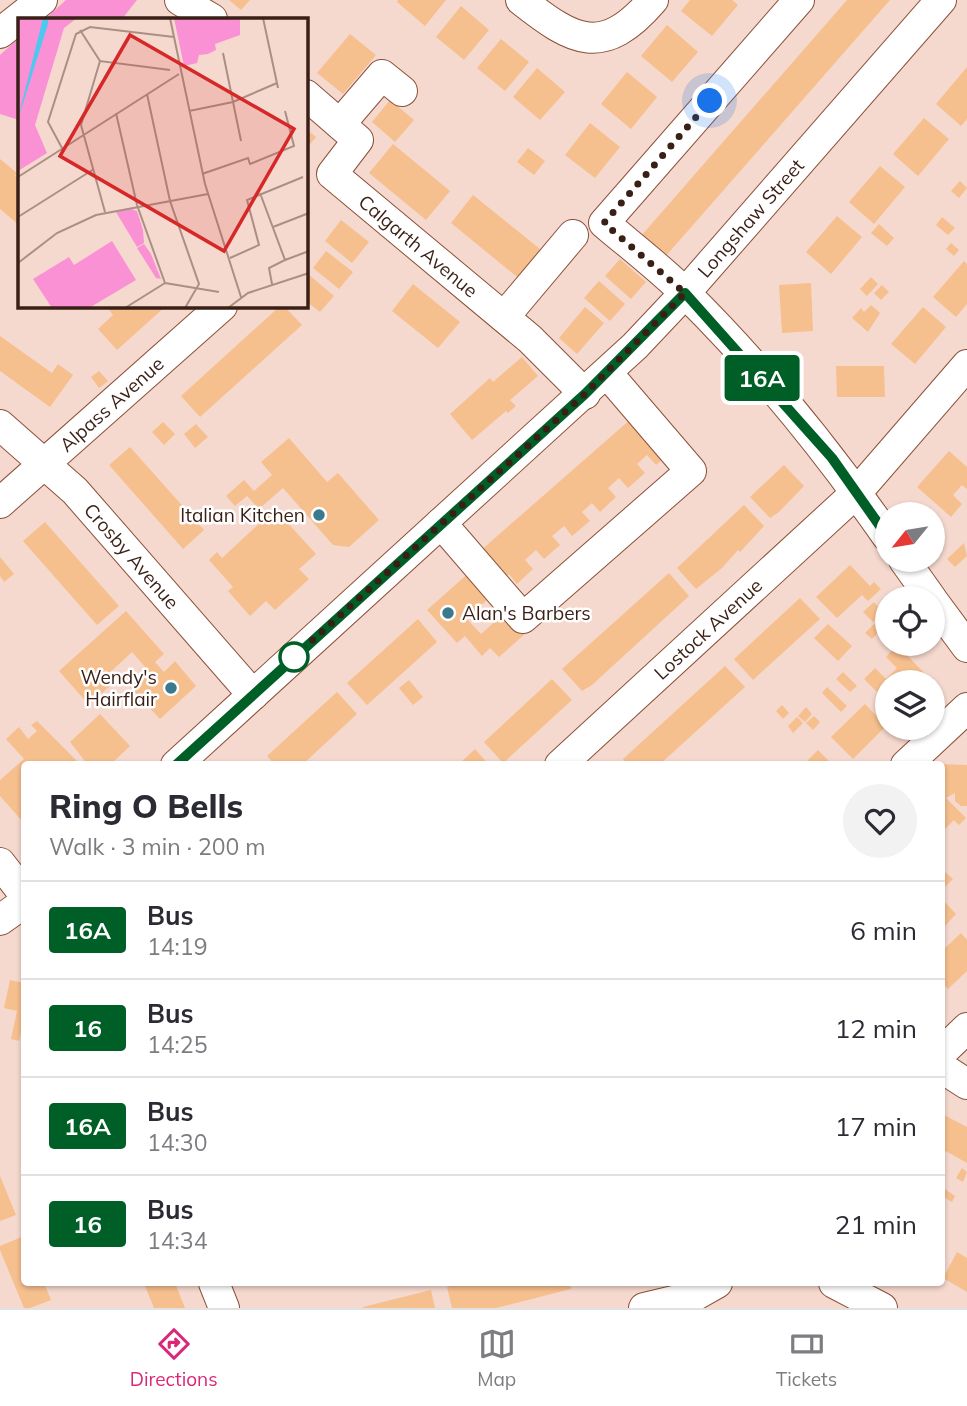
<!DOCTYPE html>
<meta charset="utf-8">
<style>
body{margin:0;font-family:Mulish,sans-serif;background:#f2f2f3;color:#2b2b33;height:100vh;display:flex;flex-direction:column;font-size:26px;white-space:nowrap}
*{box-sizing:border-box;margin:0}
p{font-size:23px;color:#7c7c81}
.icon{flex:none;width:38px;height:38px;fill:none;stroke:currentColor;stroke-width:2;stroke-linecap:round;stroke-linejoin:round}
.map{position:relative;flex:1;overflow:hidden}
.panel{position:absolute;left:21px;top:761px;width:924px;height:525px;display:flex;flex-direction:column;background:#fff;border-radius:7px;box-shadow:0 2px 5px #0004}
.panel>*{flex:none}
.badge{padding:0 14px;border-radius:5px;font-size:24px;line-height:46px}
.needle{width:46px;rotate:240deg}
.fabs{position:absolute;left:875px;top:502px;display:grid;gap:14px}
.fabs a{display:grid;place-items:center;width:70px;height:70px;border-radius:50%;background:#fff;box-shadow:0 2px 5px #0004;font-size:35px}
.you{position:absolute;width:35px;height:35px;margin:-18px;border:5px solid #fff;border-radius:50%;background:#1a73e8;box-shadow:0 0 0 10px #1a73e833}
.map>.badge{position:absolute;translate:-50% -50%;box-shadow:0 0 0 4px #fff}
.round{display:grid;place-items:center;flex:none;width:74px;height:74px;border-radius:37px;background:#f2f2f3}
.summary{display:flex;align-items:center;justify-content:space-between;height:119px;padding:0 28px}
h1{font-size:33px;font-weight:800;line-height:52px}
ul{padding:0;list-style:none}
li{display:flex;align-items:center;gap:21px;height:98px;padding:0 28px;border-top:2px solid #e1e1e2}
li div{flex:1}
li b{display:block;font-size:26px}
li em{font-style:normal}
li .badge{min-width:77px;font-weight:700;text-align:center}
.tabs{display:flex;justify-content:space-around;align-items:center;height:98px;border-top:2px solid #e1e1e2;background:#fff;font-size:19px;color:#7c7c81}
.tabs a{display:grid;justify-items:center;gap:4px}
.tabs .on{color:#db2777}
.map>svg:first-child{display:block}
</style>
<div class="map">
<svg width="967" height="1308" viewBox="0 0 967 1308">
<rect width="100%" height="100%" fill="#f6d9ce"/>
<g fill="#f991d4">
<polygon points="66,0 137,0 122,19 45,19"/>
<polygon points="19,38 19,120 0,114 0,55"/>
</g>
<g fill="#f6bf8e">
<polygon points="229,0 250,0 241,10"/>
<polygon points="398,0 446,0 425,26 397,2"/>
<polygon points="690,0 732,0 738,5 712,36 681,11"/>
<polygon points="847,0 890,0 665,257 641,236"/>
<polygon points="461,6 489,30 464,60 436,37"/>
<polygon points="667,25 698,52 672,82 641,56"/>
<polygon points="350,34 376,55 343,94 317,73"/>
<polygon points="501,39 529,62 505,91 477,68"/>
<polygon points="967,67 967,119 961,126 936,104"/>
<polygon points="537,68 565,92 540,120 513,97"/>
<polygon points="627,72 657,97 631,129 601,104"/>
<polygon points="390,100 414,120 395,142 372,122"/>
<polygon points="924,118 949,139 918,176 893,154"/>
<polygon points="590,123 620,147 595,178 565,155"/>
<polygon points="306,129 316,137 306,149"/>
<polygon points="393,144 450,191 426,220 369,173"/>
<polygon points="528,148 545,161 534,175 517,162"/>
<polygon points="0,159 17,173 15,176 19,179 19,225 0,209"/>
<polygon points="880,166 905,187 874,224 849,202"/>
<polygon points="960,181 967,188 959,198 951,191"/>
<polygon points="473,195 545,253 522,281 451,223"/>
<polygon points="837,216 862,237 831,274 806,252"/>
<polygon points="942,217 955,228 948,235 936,225"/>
<polygon points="341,220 369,242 352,263 325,241"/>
<polygon points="879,224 894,238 887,246 871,233"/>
<polygon points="951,243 959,250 954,256 946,249"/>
<polygon points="326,251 353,272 339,289 313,268"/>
<polygon points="620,259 646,282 631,299 605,276"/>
<polygon points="964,261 967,264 967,304 956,317 933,297"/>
<polygon points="308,274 334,296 320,312 306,301"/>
<polygon points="871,277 878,284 867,296 860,289"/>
<polygon points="599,281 625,304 610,321 584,298"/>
<polygon points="811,283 813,331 782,333 779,285"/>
<polygon points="413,284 460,322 438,348 392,311"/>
<polygon points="882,285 889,292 881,300 874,293"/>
<polygon points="871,305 880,313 868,332 852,318 861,308 864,312"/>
<polygon points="106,306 166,306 117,350 98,329 113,315"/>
<polygon points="280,306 284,306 302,325 200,417 181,396"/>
<polygon points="585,307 604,323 577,354 559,338"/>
<polygon points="923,307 946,327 915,364 891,344"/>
<polygon points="0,336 52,373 58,364 73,375 50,407 0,371"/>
<polygon points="522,357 538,376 510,400 516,406 508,413 506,411 472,440 450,414 490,378 493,382"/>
<polygon points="836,366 884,366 885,397 837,397"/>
<polygon points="99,371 108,381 99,388 91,377"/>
<polygon points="632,418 666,456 656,465 647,455 637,464 645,473 628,488 619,478 608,488 616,497 600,512 592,503 582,512 590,521 572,536 564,526 552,536 560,545 544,559 536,550 525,560 533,569 517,584 509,574 503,579 479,552"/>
<polygon points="163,422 175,434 164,445 152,432"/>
<polygon points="196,424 208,437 195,448 184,434"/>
<polygon points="289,438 327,482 338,473 379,520 349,547 333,545 283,488 259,509 247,496 235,506 226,496 244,480 254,491 272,475 261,462"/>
<polygon points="130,447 204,530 183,549 109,465"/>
<polygon points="949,451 967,467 967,489 962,485 953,495 962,504 951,517 917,487"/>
<polygon points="784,465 804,486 779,512 770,518 750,497"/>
<polygon points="744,505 764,526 740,552 738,550 722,568 696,589 677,568"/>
<polygon points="275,509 316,554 299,569 309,579 275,610 266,601 250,616 228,591 233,587 209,560 217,552 222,558"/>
<polygon points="45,522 119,606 97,625 23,541"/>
<polygon points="964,543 967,556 955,567 947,559"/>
<polygon points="0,557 14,574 4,582 0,576"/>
<polygon points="850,565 870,586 874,582 881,589 868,601 862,595 837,618 816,597"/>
<polygon points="472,570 493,595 466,618 481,634 507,611 526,633 499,657 490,648 482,656 465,636 457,643 427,610"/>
<polygon points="669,573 689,596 592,685 582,691 562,669"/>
<polygon points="800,598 820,619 753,680 734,659"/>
<polygon points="874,602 883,612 873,622 863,612"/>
<polygon points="126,611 164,654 155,662 164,672 175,661 196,686 160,719 128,685 146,668 132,652 104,678 111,685 89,705 59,671"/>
<polygon points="418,619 437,642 367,705 347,683"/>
<polygon points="828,624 852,646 838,661 814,638"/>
<polygon points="874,624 881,630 872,639 865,633"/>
<polygon points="897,645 930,679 927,682 887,682 887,702 864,679 875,668 886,679 897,668 886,657"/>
<polygon points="725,666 745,687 659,765 628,765 623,759"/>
<polygon points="843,672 857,686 850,692 836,679"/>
<polygon points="552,679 572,700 503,763 484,742"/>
<polygon points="409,680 423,697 413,705 399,688"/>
<polygon points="827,687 847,706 841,712 822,693"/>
<polygon points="337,692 357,714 302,765 275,765 267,756"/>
<polygon points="865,704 886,726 853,759 831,737"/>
<polygon points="782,705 789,713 783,719 776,711"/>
<polygon points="806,707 812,714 805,722 798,716"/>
<polygon points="100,714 130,746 110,765 88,765 70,742"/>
<polygon points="814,716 820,722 813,730 806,723"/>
<polygon points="797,717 803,723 793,733 788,726"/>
<polygon points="37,721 81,765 24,765 24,823 0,796 0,780 24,759 6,739 19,727 28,739 37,731 31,725"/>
<polygon points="475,749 489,765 458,765"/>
<polygon points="818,750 833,765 803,765"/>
<polygon points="942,764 967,765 967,806 961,806 955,801 955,793 946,798 966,818 959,825 954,820 942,832"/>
<polygon points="945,872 953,879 944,888 942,876"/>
<polygon points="942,899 956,914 945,926 942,923"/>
<polygon points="961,933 967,940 967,971 948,989 945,985 942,988 942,951"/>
<polygon points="10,980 24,983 24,1019 19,1041 11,1039 17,1011 4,1008"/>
<polygon points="942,1114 967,1127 967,1163 942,1149"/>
<polygon points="962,1168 967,1172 963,1182 956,1178"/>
<polygon points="0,1176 16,1215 0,1221"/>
<polygon points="942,1187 955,1196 952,1202 942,1196"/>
<polygon points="24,1236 24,1283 44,1283 51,1300 30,1308 24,1308 0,1250 0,1246"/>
<polygon points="957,1252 967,1258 967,1292 943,1278"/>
<polygon points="153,1283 175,1283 185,1308 154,1308 145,1286"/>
<polygon points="464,1283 570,1283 571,1289 496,1308 452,1308 447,1287"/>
<polygon points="431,1290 435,1308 363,1308 363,1307"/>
</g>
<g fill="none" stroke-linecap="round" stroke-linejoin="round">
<defs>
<g id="minor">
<polyline points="180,0 212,19"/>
<path d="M521 0C574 42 603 58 653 0"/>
<path d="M799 0 604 223C631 246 660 268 685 293 760 367 827 450 887 536"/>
<polyline points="0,33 42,0"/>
<path id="s1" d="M306 95 358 140 332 174 530 339 585 394"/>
<polyline points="340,124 382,75 402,91"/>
<polyline points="504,317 573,235"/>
<path id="s2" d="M0 425 75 491 253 695"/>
<path id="s3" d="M0 503 222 306"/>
<polyline points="441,523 523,618 691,471 607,373"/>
<polyline points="904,560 931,598"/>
<polyline points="933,601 967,647"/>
<path id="s4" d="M176 765 635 346 685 293 941 0"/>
<path id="s5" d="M560 765 857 492 967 365"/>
<polyline points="906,765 967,708"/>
<polyline points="0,863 24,894"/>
<polyline points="0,920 24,903"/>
<polyline points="942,1052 967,1028"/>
<polyline points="942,1068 967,1084"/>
<polyline points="214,1283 224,1308"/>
<polyline points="834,1283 882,1308"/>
<polyline points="644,1308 694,1296 717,1283"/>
</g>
</defs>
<use href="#minor" stroke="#8b5038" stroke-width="32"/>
<use href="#minor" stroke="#fff" stroke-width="30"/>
</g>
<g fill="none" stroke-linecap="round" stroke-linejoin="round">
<defs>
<polyline id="line" points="176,765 585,394 685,293 832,458 887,536"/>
</defs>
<use href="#line" stroke="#fff" stroke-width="16"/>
<use href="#line" stroke="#005f27" stroke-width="10"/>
<polyline stroke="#391f15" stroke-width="7" stroke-dasharray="0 12.6" points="294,657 585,394 685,293 604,223 710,101"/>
</g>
<g fill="#3a798e" stroke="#fff" stroke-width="2.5">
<circle cx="319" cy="515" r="7"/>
<circle cx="448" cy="613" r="7"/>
<circle cx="171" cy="688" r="7"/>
</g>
<circle fill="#fff" stroke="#005f27" stroke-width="3.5" cx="294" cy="657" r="14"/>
<g text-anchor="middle" stroke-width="5" stroke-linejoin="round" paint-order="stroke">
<g font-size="19" fill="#391f15" stroke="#fff">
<text dy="7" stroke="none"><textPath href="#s4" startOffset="794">Longshaw Street</textPath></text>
<text dy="7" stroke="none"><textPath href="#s1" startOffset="224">Calgarth Avenue</textPath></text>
<text dy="7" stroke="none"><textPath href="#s3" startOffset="149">Alpass Avenue</textPath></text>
<text dy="7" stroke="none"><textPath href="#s2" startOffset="186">Crosby Avenue</textPath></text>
<text dy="7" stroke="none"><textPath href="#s5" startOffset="201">Lostock Avenue</textPath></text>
</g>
<g font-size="19" fill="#391f15" stroke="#fff" text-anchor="end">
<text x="305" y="522">Italian Kitchen</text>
<text x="462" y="620" text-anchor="start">Alan's Barbers</text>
<text x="157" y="684">Wendy's<tspan x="157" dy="22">Hairflair</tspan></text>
</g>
</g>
<g transform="translate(18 18)">
<rect width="290" height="290" fill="#f6d9ce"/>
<path d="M0 0H59L46 10 17 107 29 135 0 153ZM156 0H222V17L197 26 198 32 190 36 181 37 179 45 166 48ZM113 191 119 193 125 212 126 225 119 229 98 194ZM94 223 118 262 71 290H34L15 261 51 239 56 247ZM126 226 133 236 143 261 138 260 119 230Z" fill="#f991d4"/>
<path d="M25 0H30V6L0 101Z" fill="#4dc9ef"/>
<path fill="none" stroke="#aa8f84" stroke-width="2" d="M152 0 187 166 223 279M245 0 260 70M62 12 82 43M205 35 223 123M129 76 152 183 181 266 167 290M171 93 215 84 259 65M98 95 119 187 147 265M44 130 30 104 58 16 72 9 156 19M184 156 230 140 232 146 276 128 267 93M0 159 161 56M242 175 267 242 251 250 254 266M87 194 63 107 82 43 152 52M0 199 76 151M255 209 291 195M212 240 241 227 229 182 285 159M267 242 291 233M0 245 39 215 78 197 190 176M147 265 201 274M107 290 147 265M210 290 230 275 291 255"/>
<path fill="#d62828" fill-opacity="0.15" stroke="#d62828" stroke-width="3.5" d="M112 17 276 111 206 233 42 138Z"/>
<rect width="290" height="290" fill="none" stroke="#391f15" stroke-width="3.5"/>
</g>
</svg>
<div class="fabs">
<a><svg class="needle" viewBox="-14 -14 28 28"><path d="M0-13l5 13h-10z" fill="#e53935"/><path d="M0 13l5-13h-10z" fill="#7c7c81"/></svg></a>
<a><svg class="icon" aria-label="locate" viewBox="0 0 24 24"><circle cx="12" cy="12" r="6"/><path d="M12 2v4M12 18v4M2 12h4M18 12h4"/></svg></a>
<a><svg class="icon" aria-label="layers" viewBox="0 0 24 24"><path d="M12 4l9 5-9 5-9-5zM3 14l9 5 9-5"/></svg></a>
</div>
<div class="you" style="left:710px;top:101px"></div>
<b class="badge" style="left:762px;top:378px;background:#005f27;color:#fff">16A</b>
<section class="panel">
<div class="summary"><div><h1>Ring O Bells</h1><p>Walk · 3 min · 200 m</p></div><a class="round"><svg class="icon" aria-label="heart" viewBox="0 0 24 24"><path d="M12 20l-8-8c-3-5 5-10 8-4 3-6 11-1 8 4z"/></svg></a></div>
<ul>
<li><span class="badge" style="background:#005f27;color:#fff">16A</span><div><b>Bus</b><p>14:19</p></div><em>6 min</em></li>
<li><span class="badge" style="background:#005f27;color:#fff">16</span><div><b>Bus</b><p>14:25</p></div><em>12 min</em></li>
<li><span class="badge" style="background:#005f27;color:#fff">16A</span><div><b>Bus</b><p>14:30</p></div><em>17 min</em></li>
<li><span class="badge" style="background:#005f27;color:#fff">16</span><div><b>Bus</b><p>14:34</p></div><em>21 min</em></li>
</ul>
</section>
</div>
<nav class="tabs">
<a class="on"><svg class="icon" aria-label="directions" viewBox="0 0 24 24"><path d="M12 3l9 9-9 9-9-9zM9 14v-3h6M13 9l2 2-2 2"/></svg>Directions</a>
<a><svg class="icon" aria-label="map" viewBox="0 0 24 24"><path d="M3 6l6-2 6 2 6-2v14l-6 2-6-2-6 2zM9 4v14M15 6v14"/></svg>Map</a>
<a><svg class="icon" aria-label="tickets" viewBox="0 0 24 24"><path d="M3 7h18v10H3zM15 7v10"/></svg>Tickets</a>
</nav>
